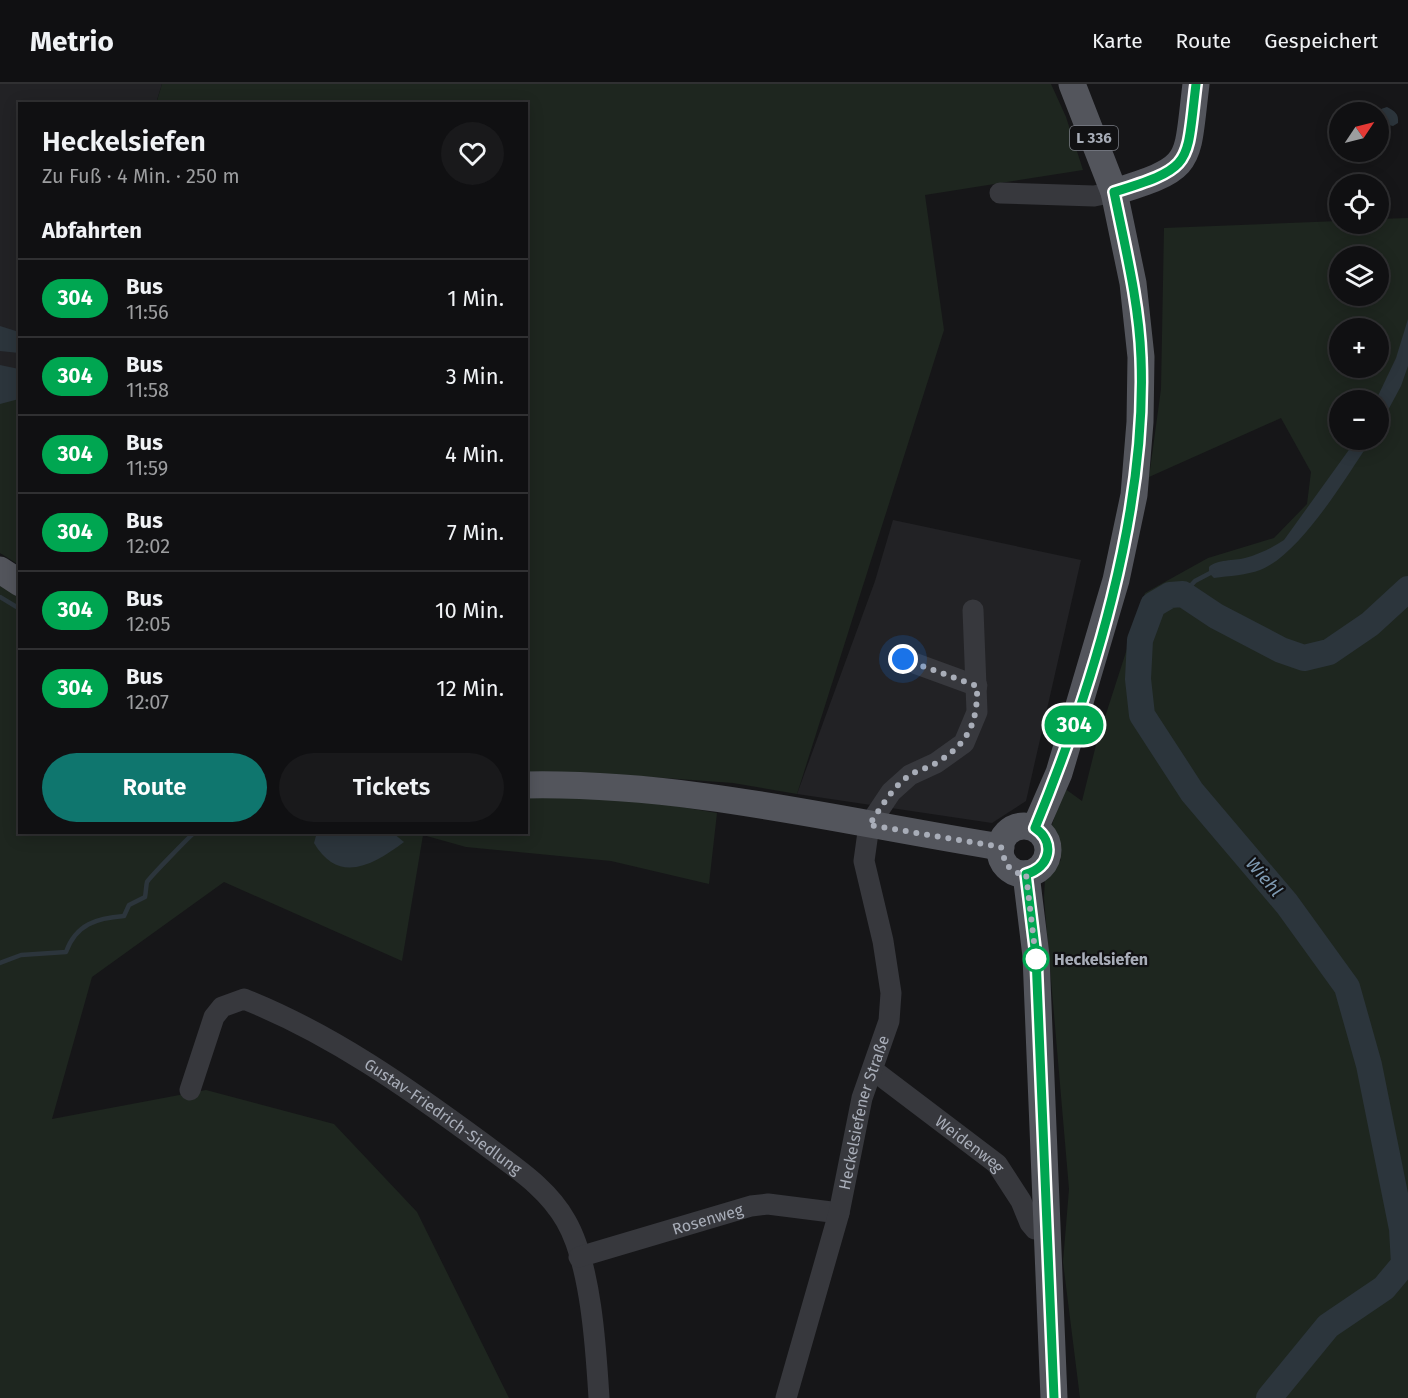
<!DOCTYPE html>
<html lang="de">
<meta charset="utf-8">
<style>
body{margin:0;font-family:"Fira Sans",sans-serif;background:#19191b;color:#f1f3f6;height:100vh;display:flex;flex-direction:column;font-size:22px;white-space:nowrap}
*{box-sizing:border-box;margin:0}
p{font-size:20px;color:#9c9d9f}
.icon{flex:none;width:33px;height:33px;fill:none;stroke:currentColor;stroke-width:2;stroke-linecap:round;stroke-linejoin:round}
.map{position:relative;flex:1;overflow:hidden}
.panel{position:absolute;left:18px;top:18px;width:510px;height:732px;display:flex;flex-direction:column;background:#101012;border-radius:0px;box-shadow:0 3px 15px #0003,0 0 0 2px #303032}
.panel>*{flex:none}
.badge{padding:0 12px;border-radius:20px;font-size:21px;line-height:39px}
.needle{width:39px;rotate:55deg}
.tools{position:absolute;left:1329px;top:18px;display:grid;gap:12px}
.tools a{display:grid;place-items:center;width:60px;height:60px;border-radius:50%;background:#101012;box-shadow:0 3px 15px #0003,0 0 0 2px #303032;font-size:30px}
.you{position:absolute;width:30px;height:30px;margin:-15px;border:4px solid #fff;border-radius:50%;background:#1a73e8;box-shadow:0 0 0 9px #1a73e833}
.map>.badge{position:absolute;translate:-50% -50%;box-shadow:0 0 0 3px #fff}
h2{padding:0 24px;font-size:22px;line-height:54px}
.round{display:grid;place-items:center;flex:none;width:63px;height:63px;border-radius:32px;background:#19191b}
.headline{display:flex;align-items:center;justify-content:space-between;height:102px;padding:0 24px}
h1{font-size:28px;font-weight:600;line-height:45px}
.cta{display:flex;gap:12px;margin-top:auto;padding:12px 24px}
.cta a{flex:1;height:69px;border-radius:36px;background:#0f766e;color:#fff;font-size:24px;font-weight:600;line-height:69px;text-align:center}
.cta a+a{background:#19191b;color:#f1f3f6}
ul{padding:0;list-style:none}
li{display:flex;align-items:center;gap:18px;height:78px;padding:0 24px;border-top:2px solid #303032}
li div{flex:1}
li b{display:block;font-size:22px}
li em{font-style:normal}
li .badge{min-width:66px;font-weight:700;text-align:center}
header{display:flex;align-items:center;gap:36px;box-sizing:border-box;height:84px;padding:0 30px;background:#101012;border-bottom:2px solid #303032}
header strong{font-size:28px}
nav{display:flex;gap:33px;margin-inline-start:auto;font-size:21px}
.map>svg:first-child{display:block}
</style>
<header>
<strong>Metrio</strong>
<nav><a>Karte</a><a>Route</a><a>Gespeichert</a></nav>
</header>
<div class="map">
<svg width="1408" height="1314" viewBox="0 0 1408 1314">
<rect width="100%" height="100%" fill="#161618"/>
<g fill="#222225">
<polygon points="0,0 162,0 156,19 20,20 19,287 0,291"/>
<polygon points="893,436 1081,476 1026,717 992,739 797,710 875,497"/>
</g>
<g fill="#1e261f" fill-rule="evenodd">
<polygon points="162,0 1051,0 1066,33 1083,86 925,111 944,246 797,710 733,699 610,690 527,694 526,20 156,20"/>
<path d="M1408 134V1314H1080L1063 1178 1069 1105 1044 814 1045 795 1061 776 1051 744 1064 704 1082 717 1096 661 1145 509 1208 474 1274 454 1307 420 1311 388 1281 334 1149 393 1161 305 1164 144 1339 137 1340 140H1378L1379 135ZM1340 172H1378V212H1340ZM1340 244H1378V284H1340ZM1340 316H1378V356H1340Z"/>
<polygon points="19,287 19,481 0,469 0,291"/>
<polygon points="0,497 19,510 20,748 526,748 527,714 617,712 717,729 709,800 611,777 466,763 423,751 402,877 224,798 92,893 52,1035 206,1006 334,1040 417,1128 509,1314 0,1314"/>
</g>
<g fill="#2c353c">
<path d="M1387 23C1395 27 1399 30 1398 39L1393 42 1379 39 1378 28H1372Z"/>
<polygon points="1408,235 1408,282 1401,302 1379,343 1376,316 1396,274"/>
<polygon points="0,242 19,248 19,269 0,267"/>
<polygon points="0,281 19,285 19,315 0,320"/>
<path d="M1356 356H1371C1347 392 1300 471 1260 486 1247 491 1229 492 1214 494L1209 489V483C1217 475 1234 477 1245 474 1259 470 1272 464 1284 456Z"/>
<path d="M317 748 393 749 404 758C373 781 339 801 314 759Z"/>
</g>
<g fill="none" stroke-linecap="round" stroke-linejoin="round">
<g stroke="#2c353c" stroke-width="4.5">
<polyline points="1183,510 1195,497 1214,487"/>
<polyline points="0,513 20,525"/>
<path d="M0 879 21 871 66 868C76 840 97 834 124 832L129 821 145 813C146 808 146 802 147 798 149 794 191 751 195 748"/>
</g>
<polyline stroke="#2c353c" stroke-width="26" points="1269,1314 1328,1242 1384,1204 1404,1180 1402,1145 1369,981 1347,903 1287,820 1192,708 1142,631 1138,595 1140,556 1153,521 1170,511 1183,510 1216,532 1281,566 1304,574 1329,568 1370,540 1408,505"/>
<g stroke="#37383d" stroke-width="21">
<polyline points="1000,109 1094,112 1114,108"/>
<polyline points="903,575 977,602"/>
<path id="s1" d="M873 986 997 1080 1021 1117 1030 1139 1035 1145H1047"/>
<path id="s2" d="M190 1006 214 933 222 923 244 915C332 950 408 1004 484 1060 514 1083 547 1103 566 1137 591 1180 596 1265 599 1314"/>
<path id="s3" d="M579 1173 751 1122 768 1120 839 1129"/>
<path id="s4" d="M786 1314 839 1129 862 1014 889 937 891 909 883 857 864 777 869 741 891 708 910 691 936 679 964 659 977 628 973 526"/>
</g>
<g stroke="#53555c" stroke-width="27">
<path d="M1114 108C1195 83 1186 81 1196 0"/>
<polyline points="0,486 20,499"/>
<path d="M526 701C686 698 844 738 1001 763"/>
<circle cx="1024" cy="766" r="24"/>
<polyline points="1035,744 1059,689 1116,496 1134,411 1140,338 1141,273 1133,199 1114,108 1072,0"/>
<polyline points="1026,790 1036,872 1054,1314"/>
</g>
</g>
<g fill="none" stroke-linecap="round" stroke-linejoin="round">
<defs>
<path id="line" d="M1054 1314 1036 872 1026 790C1050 784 1056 758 1035 744 1093 603 1147 428 1141 274 1139 218 1125 163 1114 108 1195 83 1186 81 1196 0"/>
</defs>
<use href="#line" stroke="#fff" stroke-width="14"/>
<use href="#line" stroke="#00a651" stroke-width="9"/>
<path stroke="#a8adb8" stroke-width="6" stroke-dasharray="0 10.8" d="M903 575 977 602C978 639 968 660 936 679 928 684 918 686 910 691 892 703 881 724 869 741L1001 763 1006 781 1018 789 1026 790 1036 875"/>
</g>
<circle fill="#fff" stroke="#00a651" stroke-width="3" cx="1036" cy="875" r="12"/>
<g text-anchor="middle" stroke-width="4.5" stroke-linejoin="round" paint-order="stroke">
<rect fill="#111113" stroke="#7b7e86" stroke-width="1.5" x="1070" y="42" width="48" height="24" rx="4.5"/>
<g font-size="15" font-weight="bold" fill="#a8adb8">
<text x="1094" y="59">L 336</text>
</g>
<g font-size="16" font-weight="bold" fill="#a8adb8" stroke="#111113" text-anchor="start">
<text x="1054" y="881">Heckelsiefen</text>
</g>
<g font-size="16" fill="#a8adb8" stroke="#111113">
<text dy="6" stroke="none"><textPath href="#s4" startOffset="296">Heckelsiefener Straße</textPath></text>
<text dy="6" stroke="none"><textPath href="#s2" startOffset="345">Gustav-Friedrich-Siedlung</textPath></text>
<text dy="6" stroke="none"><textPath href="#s1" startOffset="122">Weidenweg</textPath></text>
<text dy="6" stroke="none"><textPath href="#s3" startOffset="134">Rosenweg</textPath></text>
</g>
<g font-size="18" font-style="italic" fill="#7f9bb3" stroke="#111113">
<text transform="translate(1264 793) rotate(49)" y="6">Wiehl</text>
</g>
</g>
</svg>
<div class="tools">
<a><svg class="needle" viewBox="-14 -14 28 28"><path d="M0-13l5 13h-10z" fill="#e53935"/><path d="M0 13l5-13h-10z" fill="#9c9d9f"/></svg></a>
<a><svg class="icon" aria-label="locate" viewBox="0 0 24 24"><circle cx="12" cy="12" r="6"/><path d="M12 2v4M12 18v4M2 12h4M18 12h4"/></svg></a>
<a><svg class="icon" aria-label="layers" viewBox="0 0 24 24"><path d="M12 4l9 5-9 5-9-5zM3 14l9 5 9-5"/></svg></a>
<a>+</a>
<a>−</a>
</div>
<div class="you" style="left:903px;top:575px"></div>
<b class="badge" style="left:1074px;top:641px;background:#00a651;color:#fff">304</b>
<section class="panel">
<div class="headline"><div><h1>Heckelsiefen</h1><p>Zu Fuß · 4 Min. · 250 m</p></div><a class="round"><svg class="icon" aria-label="heart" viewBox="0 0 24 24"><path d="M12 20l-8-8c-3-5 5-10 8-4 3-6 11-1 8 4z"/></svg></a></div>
<h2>Abfahrten</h2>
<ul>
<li><span class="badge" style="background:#00a651;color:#fff">304</span><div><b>Bus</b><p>11:56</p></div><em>1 Min.</em></li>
<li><span class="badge" style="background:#00a651;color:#fff">304</span><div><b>Bus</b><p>11:58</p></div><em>3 Min.</em></li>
<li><span class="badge" style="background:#00a651;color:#fff">304</span><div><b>Bus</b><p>11:59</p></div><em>4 Min.</em></li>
<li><span class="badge" style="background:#00a651;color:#fff">304</span><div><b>Bus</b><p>12:02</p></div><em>7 Min.</em></li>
<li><span class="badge" style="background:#00a651;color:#fff">304</span><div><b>Bus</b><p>12:05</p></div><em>10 Min.</em></li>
<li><span class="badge" style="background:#00a651;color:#fff">304</span><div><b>Bus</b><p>12:07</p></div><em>12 Min.</em></li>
</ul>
<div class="cta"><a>Route</a><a>Tickets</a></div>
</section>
</div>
